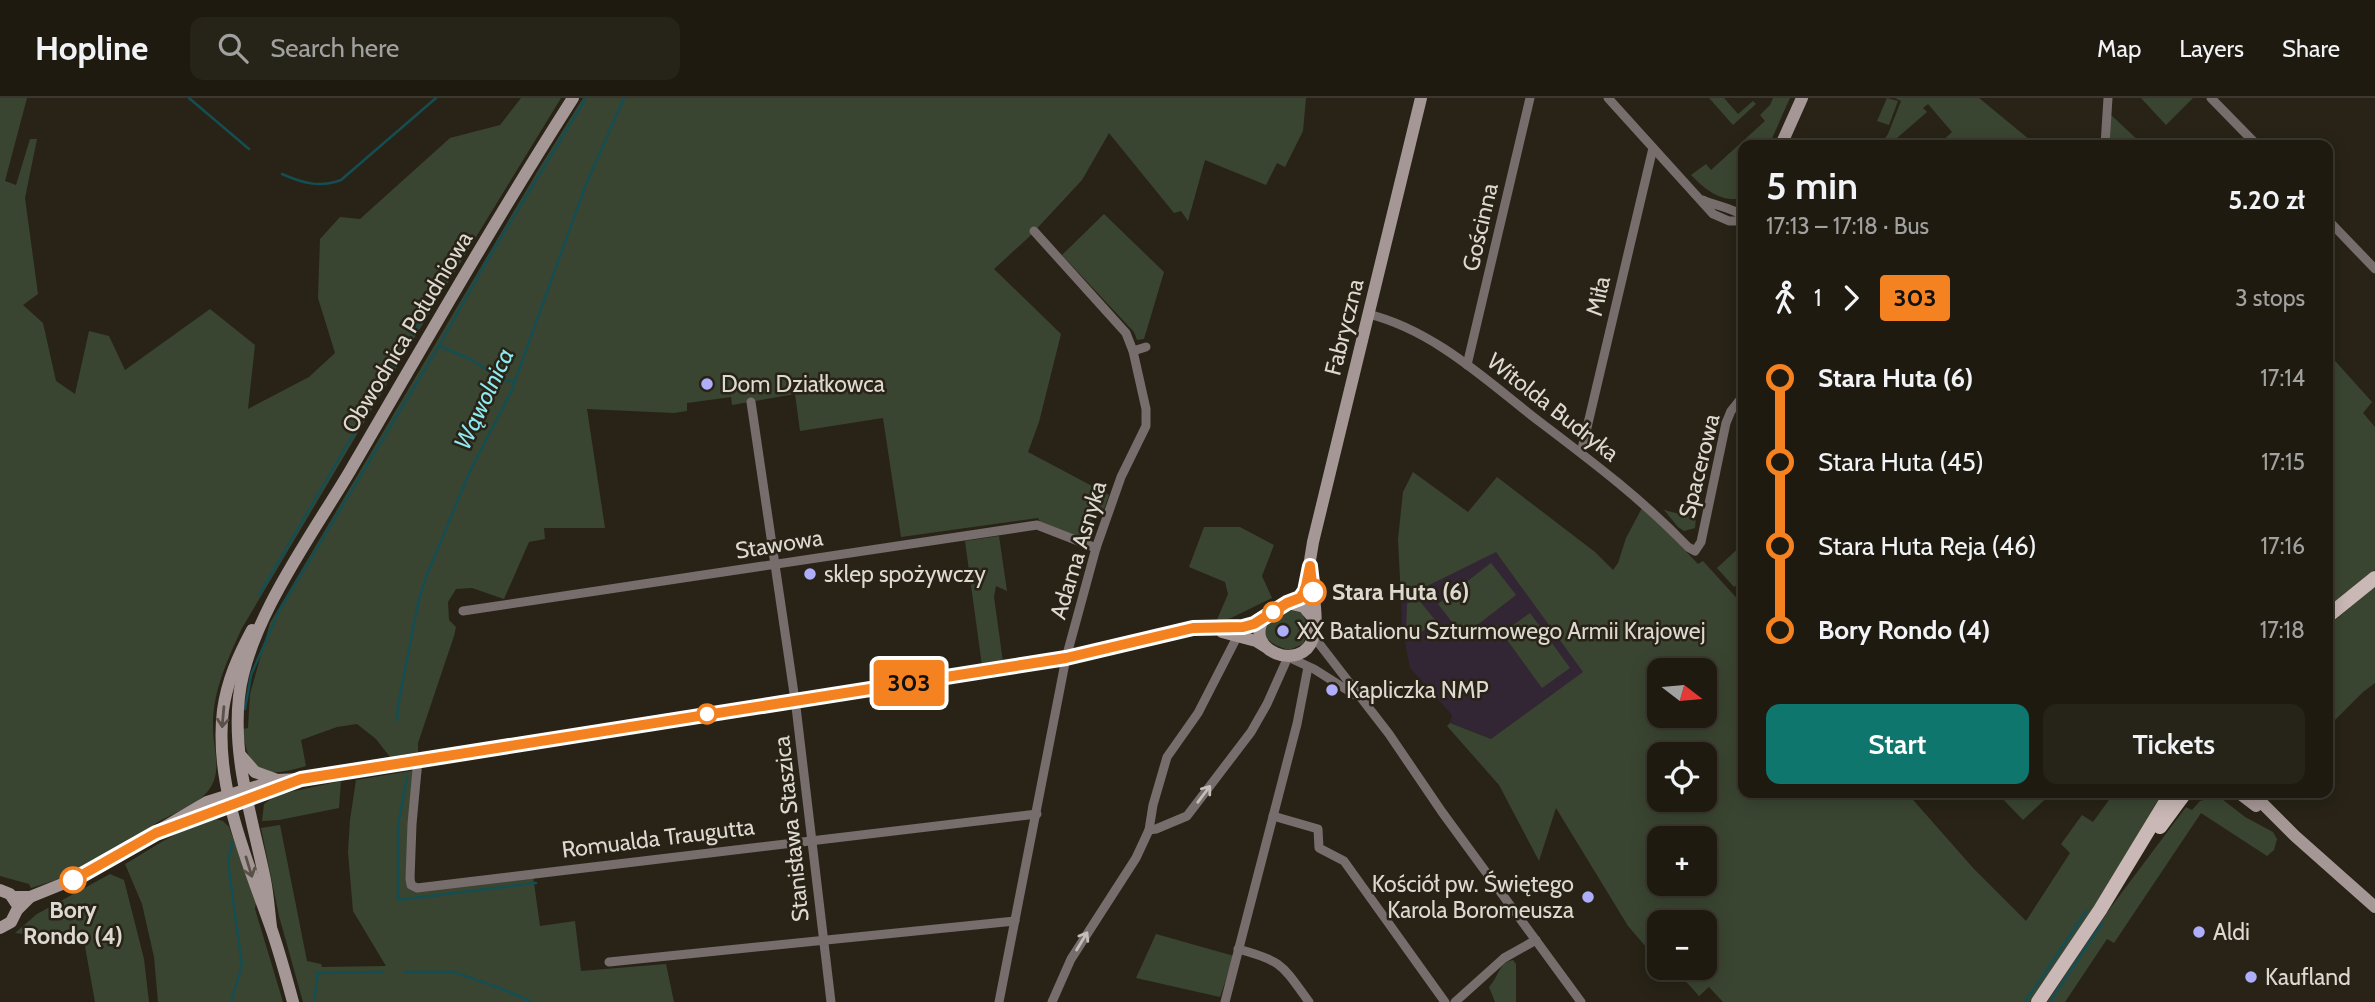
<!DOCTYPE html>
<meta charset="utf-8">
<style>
body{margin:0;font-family:Cabin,sans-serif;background:#262319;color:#f1f3f6;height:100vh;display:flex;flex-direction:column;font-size:26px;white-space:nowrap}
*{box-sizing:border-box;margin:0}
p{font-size:23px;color:#a1a19f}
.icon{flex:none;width:38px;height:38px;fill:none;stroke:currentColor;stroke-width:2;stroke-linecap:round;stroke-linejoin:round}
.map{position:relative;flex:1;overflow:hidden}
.details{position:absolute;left:1738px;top:42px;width:595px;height:658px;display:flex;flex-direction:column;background:#1e1a10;border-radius:14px;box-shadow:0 4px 18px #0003,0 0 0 2px #3c3830}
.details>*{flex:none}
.badge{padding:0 14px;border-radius:5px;font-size:24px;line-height:46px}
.needle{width:46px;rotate:106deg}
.buttons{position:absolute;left:1647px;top:560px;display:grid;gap:14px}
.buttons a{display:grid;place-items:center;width:70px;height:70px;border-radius:14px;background:#1e1a10;box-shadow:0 4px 18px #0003,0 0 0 2px #3c3830;font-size:35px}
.map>.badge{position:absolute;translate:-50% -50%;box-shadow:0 0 0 4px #fff}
.legs{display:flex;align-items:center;gap:10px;height:77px;padding:0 28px;font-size:23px}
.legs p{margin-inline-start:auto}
.headline{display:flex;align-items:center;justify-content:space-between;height:119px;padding:0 28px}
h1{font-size:38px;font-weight:600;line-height:52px}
.cta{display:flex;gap:14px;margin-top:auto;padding:14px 28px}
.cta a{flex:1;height:80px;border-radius:14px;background:#0f766e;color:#fff;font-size:28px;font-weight:600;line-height:80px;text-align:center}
.cta a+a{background:#262319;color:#f1f3f6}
ul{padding:0 28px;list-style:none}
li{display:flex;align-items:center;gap:24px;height:84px;font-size:26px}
li i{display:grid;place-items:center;width:10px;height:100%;margin:0 9px;background:currentColor}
li i::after{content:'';width:18px;height:18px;margin:-9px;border:5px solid;border-radius:50%;background:#1e1a10}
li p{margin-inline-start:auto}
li:first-child i{background:linear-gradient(#0000 50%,currentColor 0)}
li:last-child i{background:linear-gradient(currentColor 50%,#0000 0)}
header{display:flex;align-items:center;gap:42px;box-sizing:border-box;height:98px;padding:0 35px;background:#1e1a10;border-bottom:2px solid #3c3830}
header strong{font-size:33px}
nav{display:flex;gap:38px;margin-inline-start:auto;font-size:24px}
.search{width:490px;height:63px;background:#262319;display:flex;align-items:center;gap:18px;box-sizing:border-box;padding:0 24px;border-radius:14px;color:#a1a19f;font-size:26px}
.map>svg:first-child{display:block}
</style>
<header>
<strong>Hopline</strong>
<div class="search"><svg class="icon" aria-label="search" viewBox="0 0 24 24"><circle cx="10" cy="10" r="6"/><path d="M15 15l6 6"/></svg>Search here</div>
<nav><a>Map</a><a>Layers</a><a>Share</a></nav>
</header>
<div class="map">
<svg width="2375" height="904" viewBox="0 0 2375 904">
<rect width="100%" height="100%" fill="#282316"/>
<polygon fill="#322634" points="1496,453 1584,574 1491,641 1450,625 1452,617 1410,570 1402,528 1401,501"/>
<g fill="#3a4531" fill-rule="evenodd">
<path d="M0 0H27L5 83 16 87 30 41H37L25 100 38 196 23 207 43 225 56 283 75 296 89 233 109 238 125 272 210 211 255 247 248 311 309 279 335 255 318 200 320 141 340 119 360 121 450 40 500 27 521 0H561L410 247 242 530C227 563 212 594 213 631 213 647 219 663 215 679 208 705 179 712 158 724 146 731 135 741 123 748 93 766 64 781 31 790L29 786 0 778Z"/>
<path d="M583 0H1306L1303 33 1285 69 1277 65 1266 87 1205 62 1188 123 1181 113 1174 115 1109 35 1082 82 1029 139 994 171 1061 236 1039 324 1028 354 1109 397 1104 411 1096 409 1085 443 1041 425 1038 420 901 439 883 320 800 333 795 296 732 307 731 299 687 305V313L674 315 587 311 605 430H544L545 441 529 444 504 501 472 490 456 491 448 504 449 522 456 529 454 538 418 645V654L390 659 376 641 357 626 337 629 301 642 306 668C264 680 248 679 243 631L248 630 250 596 270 525 540 69Z"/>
<polygon points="1709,0 1724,0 1738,16 1753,3 1756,6 1733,27"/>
<path d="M1773 0H1790L1769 47H1743V100C1721 105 1706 92 1691 77L1706 66 1711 72 1765 23 1760 17 1770 7Z"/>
<polygon points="1887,0 1898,3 1889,27 1877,23"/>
<polygon points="1895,0 1979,0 2036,47 1997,47 1990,41 1983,47 1938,47 1952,34 1928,6 1923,10 1927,14 1889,47 1880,47 1888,36 1901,3"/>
<polygon points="2141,0 2193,0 2166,27"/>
<polygon points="2110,16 2143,47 2113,47 2110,44"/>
<polygon points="1104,116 1164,174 1144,241 1137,242 1134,234 1062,157"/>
<polygon points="2328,255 2372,304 2363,315 2375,329 2375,472 2328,510"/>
<path d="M1413 374 1468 414 1497 379 1595 454 1613 472 1618 465 1626 440 1643 408 1698 466 1703 463 1743 507V695H1907L1974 771 2026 823 2070 755 2061 746 2082 717 2093 724 2114 695H2162L2110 785 2030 904H1723L1709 889 1699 898 1681 878 1673 884 1663 870H1704V824H1659V864L1628 828 1556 710 1539 763 1499 687 1447 628 1450 625 1491 641 1583 574 1496 454 1401 501 1398 441 1403 394ZM1659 572H1704V618H1659ZM1659 656H1704V702H1659ZM1659 740H1704V786H1659Z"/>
<polygon points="1664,412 1696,420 1695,430 1684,433 1678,429"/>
<polygon points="1204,429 1240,429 1274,447 1262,478 1272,500 1231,520 1216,524 1228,496 1225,484 1189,469"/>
<polygon points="999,438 1007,493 996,488 994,499 1003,564 982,568 965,443"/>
<polygon points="1743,446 1743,483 1734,489 1717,470"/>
<polygon points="1491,465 1516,497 1463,538 1438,506"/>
<polygon points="2375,488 2375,585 2363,594 2328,629 2328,528"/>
<polygon points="1417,500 1436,523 1419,536 1406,537 1407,506"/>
<path d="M1289 512 1302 515 1309 530 1303 546 1289 552C1278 548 1269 546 1264 535L1268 524Z"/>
<polygon points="1530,515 1570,570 1542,590 1502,535"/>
<path d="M422 671C418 705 407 753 416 786L533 778 540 828 575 823 581 873 666 866 674 904H303L279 818 261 730 280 727 307 863 321 866 322 869 386 868 353 813 348 754 350 722 356 682Z"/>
<polygon points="341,683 339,710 279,722 262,723 264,706 276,697"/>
<polygon points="1997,695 2052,695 2023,722"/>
<polygon points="2211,700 2222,701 2245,719 2273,734 2277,741 2274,752 2267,758 2201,715 2114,845 2107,841 2065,904 2047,904 2111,809 2186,709 2192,712 2200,703"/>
<path d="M216 721 223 723 229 729 256 804 255 811 283 904H158L154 859 142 806 125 766C153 750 184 727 216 721Z"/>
<polygon points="110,776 124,782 144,861 149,904 95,904 84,843 15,835 37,816"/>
<polygon points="1156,836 1234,858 1220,899 1136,880"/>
<path d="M1513 862 1516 866V904H1495L1489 889C1499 879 1498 865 1513 862Z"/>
</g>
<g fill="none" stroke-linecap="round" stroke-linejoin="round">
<g stroke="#144e52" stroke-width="2.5">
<polyline points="189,0 249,51"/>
<path d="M282 76C302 85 320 90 341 82L436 0"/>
<polyline points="439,248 468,260 500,280 514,284"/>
<polyline points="259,497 414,233 459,164"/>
<polyline points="245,611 251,577 279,513 439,248 485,166 586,0"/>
<polyline points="397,622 398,608 418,505 425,482 469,375 511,294 585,89 624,0"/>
<polyline points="407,679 398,727 398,802 536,785"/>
<polyline points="404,874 454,874 507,893 532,904"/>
<polyline points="318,875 383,874"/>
<polyline points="231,904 242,867 228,765 232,745"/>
<polyline points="314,904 318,875 316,874"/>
<polyline points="2025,904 2087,812"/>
<polyline points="2050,904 2103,824"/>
</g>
<g stroke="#766d6c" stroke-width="9">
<polyline points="1608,0 1713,116 1729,123 1743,123"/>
<polyline points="2211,0 2257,47"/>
<polyline points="2105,47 2108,0"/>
<path d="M1703 102C1716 108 1731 109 1743 118"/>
<polyline points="2328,122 2375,171"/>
<path d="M1368 216C1433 232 1485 281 1536 321 1590 362 1641 400 1688 449L1695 453 1701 444 1726 325 1731 313 1743 298"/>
<polyline points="1133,253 1146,249"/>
<polyline points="1467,267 1530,0"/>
<polyline points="751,304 796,609 831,904"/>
<polyline points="1581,355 1653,50"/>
<polyline points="463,513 1037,427 1096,450"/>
<polyline points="1314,539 1389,636 1442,714 1581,904"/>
<polyline points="418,661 412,726 410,781 411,787 417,790 1037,716"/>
<polyline points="1273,718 1318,731 1319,750 1344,763 1445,904"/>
<polyline points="1149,732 1156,731 1187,718 1251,634 1267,606 1288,559 1314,571 1355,597"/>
<path d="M1238 851C1283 863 1282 867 1309 904"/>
<polyline points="609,864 1015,823"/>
<polyline points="999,904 1066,560 1096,450 1121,379 1146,328 1146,311 1133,253 1126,235 1034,133"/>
<polyline points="1052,904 1071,861 1136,760 1149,732 1153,707 1167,659 1198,615 1237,539"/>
<polyline points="1225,904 1297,626 1308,569"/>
<polyline points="1455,904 1504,860 1536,842"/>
</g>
<g stroke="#a59796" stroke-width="12">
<polyline points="1781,47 1802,0"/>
<polyline points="1287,505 1297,503 1305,493 1313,444 1421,0"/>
<path d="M1265 519C1241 552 1302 576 1313 540 1319 522 1313 499 1312 480"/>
<path d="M252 532C238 558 227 583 223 612 214 685 246 760 270 827 279 852 286 878 293 904"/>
<polyline points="1222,534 1256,543 1264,548"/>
<polyline points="241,658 255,674 277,682"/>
<polyline points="2239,695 2256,708"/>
<polyline points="2252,695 2295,738 2375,809"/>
<polyline points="189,722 277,690"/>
<polyline points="0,792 10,796 16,805"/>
<polyline points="13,799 30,799 82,778 207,704 277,682 301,681 1066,560 1193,530 1243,529 1254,526 1287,505 1304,509 1315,522"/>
<path d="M271 829C269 813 268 797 265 782 253 722 232 661 239 599 247 525 312 437 350 373 423 248 495 122 573 0"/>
<polyline points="0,830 11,824 17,812 30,799"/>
</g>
<g stroke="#c9b8b6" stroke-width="14">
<polyline points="2328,518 2375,480"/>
<polyline points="2160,729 2185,695"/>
<polyline points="2038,904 2100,812 2171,695"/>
</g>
</g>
<defs><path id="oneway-shaft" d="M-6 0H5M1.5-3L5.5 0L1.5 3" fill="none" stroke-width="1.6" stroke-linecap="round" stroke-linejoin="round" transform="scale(1.75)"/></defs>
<g stroke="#5a5149">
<use href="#oneway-shaft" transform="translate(223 619) rotate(95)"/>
<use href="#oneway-shaft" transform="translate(249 769) rotate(73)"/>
</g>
<g stroke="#c3beb8">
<use href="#oneway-shaft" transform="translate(1204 696) rotate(-53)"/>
<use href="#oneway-shaft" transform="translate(1082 843) rotate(-59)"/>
</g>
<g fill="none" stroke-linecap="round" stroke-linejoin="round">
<defs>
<polyline id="line-1" points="73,782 156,735 301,681 1066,560 1193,530 1243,529 1254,526 1287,505 1300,500 1305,493 1310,468 1313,494"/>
</defs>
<use href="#line-1" stroke="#fff" stroke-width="16"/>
<use href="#line-1" stroke="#f58220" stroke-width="10"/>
</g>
<g fill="#aeaefb" stroke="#282316" stroke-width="2.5">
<circle cx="707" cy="286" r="7"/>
<circle cx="810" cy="476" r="7"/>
<circle cx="1283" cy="533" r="7"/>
<circle cx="1332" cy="592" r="7"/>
<circle cx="1588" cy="799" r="7"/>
<circle cx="2199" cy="834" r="7"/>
<circle cx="2251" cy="879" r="7"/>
</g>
<g fill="#fff" stroke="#f58220" stroke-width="3.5">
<circle cx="1313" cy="494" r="12"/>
<circle cx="1273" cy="514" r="9"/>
<circle cx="707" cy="616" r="9"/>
<circle cx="73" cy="782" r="12"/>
</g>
<g text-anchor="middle" stroke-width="5" stroke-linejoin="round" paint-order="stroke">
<g font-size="23" fill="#ddd9d1" stroke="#282316">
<text transform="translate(1480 129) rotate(-77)" y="8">Gościnna</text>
<text transform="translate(1598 198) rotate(-77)" y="8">Miła</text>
<text transform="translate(1344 229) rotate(-76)" y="8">Fabryczna</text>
<text transform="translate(407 234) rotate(-59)" y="8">Obwodnica Południowa</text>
<text transform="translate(1553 309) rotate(38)" y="8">Witolda Budryka</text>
<text transform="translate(1699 368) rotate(-76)" y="8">Spacerowa</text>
<text transform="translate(779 446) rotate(-9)" y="8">Stawowa</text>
<text transform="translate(1078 452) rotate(-73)" y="8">Adama Asnyka</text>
<text transform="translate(791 731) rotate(-96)" y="8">Stanisława Staszica</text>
<text transform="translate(658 740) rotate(-7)" y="8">Romualda Traugutta</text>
</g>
<g font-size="23" fill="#ddd9d1" stroke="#282316" text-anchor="start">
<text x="721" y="294">Dom Działkowca</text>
<text x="824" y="484">sklep spożywczy</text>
<text x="1297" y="541">XX Batalionu Szturmowego Armii Krajowej</text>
<text x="1346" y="600">Kapliczka NMP</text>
<text x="1574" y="794" text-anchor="end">Kościół pw. Świętego<tspan x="1574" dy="26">Karola Boromeusza</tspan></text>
<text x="2213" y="842">Aldi</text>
<text x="2265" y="887">Kaufland</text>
</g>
<g font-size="23" font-weight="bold" fill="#ddd9d1" stroke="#282316" text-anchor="start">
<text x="1332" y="502">Stara Huta (6)</text>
<text x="73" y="820" text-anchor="middle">Bory<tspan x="73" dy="26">Rondo (4)</tspan></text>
</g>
<g font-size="24" font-style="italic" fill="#8de8f0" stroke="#282316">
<text transform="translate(484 301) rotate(-65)" y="8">Wąwolnica</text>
</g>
</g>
</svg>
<div class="buttons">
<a><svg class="needle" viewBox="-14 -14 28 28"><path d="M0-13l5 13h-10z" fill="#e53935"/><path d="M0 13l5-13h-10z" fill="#a1a19f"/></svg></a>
<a><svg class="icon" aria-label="locate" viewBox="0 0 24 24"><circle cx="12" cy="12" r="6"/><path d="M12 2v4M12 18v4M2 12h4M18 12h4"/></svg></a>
<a>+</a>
<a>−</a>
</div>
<b class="badge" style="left:909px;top:585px;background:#f58220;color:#111">303</b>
<section class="details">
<div class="headline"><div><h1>5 min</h1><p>17:13 – 17:18 · Bus</p></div><b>5.20 zł</b></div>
<div class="legs"><svg class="icon" aria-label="walk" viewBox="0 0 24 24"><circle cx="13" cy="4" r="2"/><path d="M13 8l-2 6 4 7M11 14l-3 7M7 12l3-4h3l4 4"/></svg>1<svg class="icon" aria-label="forward" viewBox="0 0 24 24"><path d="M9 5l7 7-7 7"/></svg><b class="badge" style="background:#f58220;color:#111">303</b><p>3 stops</p></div>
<ul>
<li><i style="color:#f58220"></i><b>Stara Huta (6)</b><p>17:14</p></li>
<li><i style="color:#f58220"></i><span>Stara Huta (45)</span><p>17:15</p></li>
<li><i style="color:#f58220"></i><span>Stara Huta Reja (46)</span><p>17:16</p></li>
<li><i style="color:#f58220"></i><b>Bory Rondo (4)</b><p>17:18</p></li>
</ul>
<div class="cta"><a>Start</a><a>Tickets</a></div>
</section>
</div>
